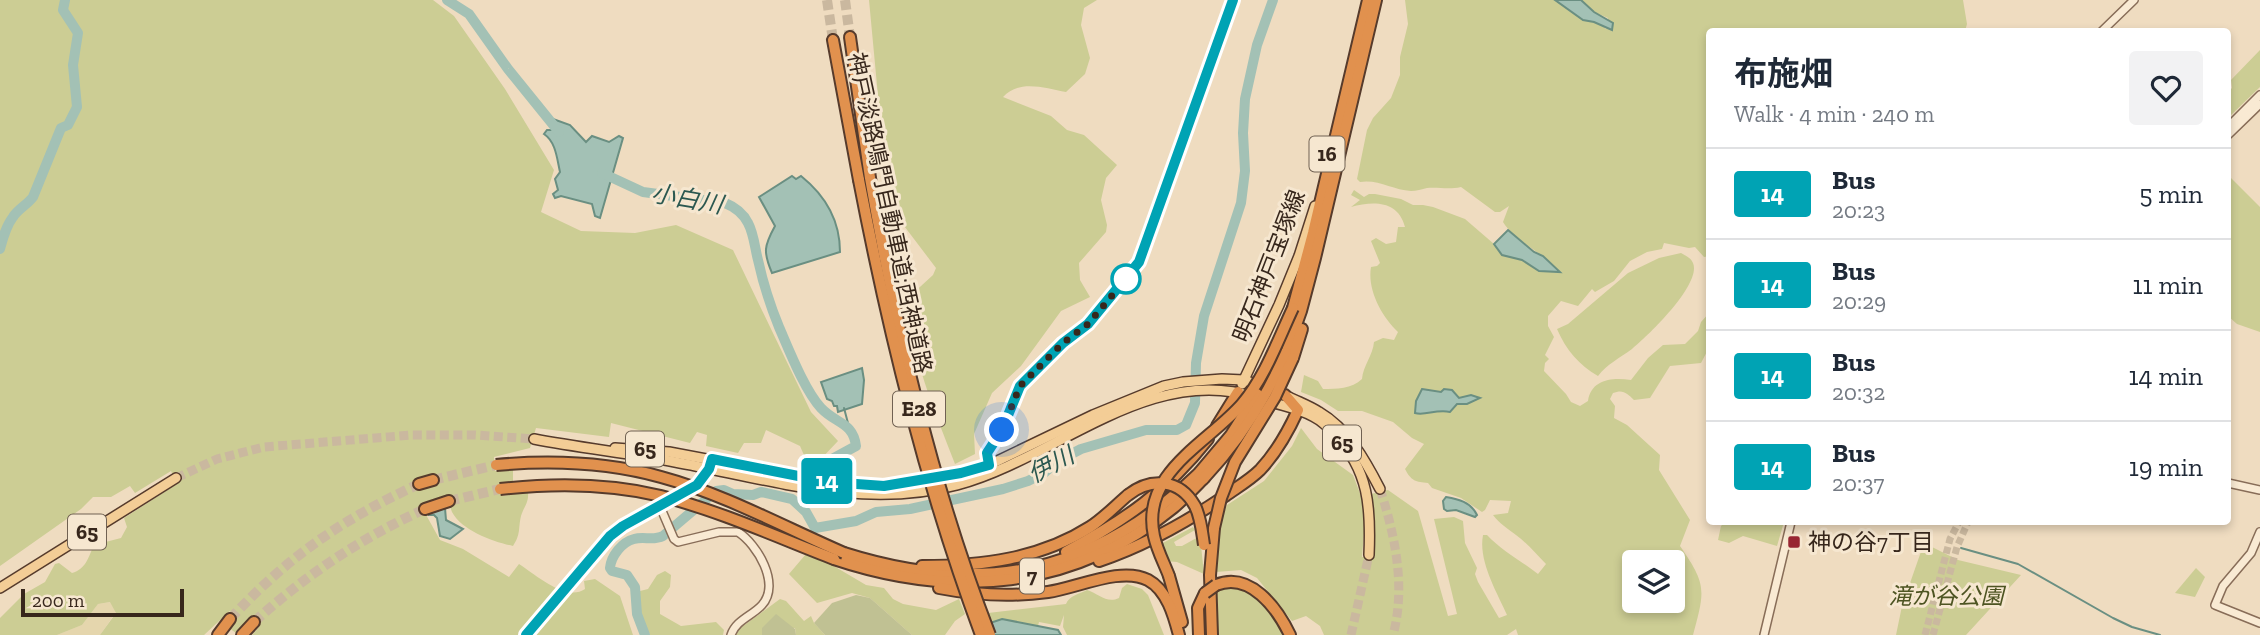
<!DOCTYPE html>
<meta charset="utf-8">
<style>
body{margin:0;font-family:"Zilla Slab","Noto Sans JP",serif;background:#f2f2f3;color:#1f2937;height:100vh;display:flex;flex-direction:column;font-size:26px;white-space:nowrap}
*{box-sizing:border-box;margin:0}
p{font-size:23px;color:#747a83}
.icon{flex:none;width:38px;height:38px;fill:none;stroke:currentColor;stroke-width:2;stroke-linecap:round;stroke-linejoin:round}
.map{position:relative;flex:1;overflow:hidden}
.details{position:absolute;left:1706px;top:28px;width:525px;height:497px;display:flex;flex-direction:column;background:#fff;border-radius:7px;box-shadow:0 4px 10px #0003}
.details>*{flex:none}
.badge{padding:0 14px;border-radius:5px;font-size:24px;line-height:46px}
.controls{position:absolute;left:1622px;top:550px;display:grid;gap:14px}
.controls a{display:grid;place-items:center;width:63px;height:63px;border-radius:7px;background:#fff;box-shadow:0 4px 10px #0003;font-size:35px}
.scale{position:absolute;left:21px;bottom:18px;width:163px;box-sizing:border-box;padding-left:7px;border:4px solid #37271c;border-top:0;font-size:19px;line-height:24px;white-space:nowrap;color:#37271c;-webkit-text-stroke:5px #f6e7d0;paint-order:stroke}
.you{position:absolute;width:35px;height:35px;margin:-18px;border:5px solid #fff;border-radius:50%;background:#1a73e8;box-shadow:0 0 0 10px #1a73e833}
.map>.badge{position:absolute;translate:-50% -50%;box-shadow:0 0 0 4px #fff}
.round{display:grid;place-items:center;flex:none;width:74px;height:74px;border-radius:7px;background:#f2f2f3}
.headline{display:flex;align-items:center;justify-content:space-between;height:119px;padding:0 28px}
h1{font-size:33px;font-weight:700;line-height:52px}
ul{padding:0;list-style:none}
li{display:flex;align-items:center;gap:21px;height:91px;padding:0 28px;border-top:2px solid #e0e1e3}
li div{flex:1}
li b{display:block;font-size:26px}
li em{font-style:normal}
li .badge{min-width:77px;font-weight:700;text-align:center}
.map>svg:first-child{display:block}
</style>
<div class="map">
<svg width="2260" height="635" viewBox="0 0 2260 635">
<rect width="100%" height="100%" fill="#efdcc0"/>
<polygon fill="#e5d6ad" points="111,602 116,612 100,635 57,635 82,625 98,604"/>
<g fill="#cccd94" fill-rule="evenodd">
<path d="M0 0H433L454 16 505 89 554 170 541 212 581 231 635 233 676 225 733 250 811 412 838 441 819 461 807 462 800 446 766 430 761 443H744L738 453 706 446 707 435 697 432 690 443 611 423 609 437 536 428 530 448 494 457 495 471 513 470V481L500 483 502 496 528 492C529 503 524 506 521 516 518 529 521 534 513 546 494 542 462 531 452 512 450 507 448 500 447 495L420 504 440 540 463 549 509 577 519 564C536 575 566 602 585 589L584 581 595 579 620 596 633 635H252L259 627 251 619 236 633 229 628 237 617 230 611 204 635H100L116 613 110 602 98 604 82 625 57 635H0V618L24 594 45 582 55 564 59 563 72 573C86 569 88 558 94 545L121 538 127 527 124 518 177 484 171 471 135 493 130 486 111 497H93L81 509 0 566Z"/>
<path d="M869 0H1097L1084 8 1081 25 1090 58 1085 74 1066 92C1045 88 1019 79 1003 97L1051 116 1067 130 1084 135 1117 165 1106 178 1101 200 1107 225 1106 232 1079 263 1080 280 1090 297 1061 311 1021 366 992 393 974 434 975 454 955 464C935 412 909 353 909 297L933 275 936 268 892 210 881 128Z"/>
<path d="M1405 0H1555L1583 20 1601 24 1606 29 1608 18 1594 12 1581 0H1963L1967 24 1965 31 1710 32V256L1704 257 1695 247 1689 248 1664 243 1662 249 1647 252 1630 261 1614 281 1595 292 1592 289 1578 306 1561 301 1548 316V326L1554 337 1545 355 1549 359 1545 363 1544 371 1566 394 1571 402 1580 406 1588 401C1591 379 1613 377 1631 380L1648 358 1663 345 1685 344 1698 331 1701 322 1710 312V346L1701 363 1670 366 1650 398 1634 400C1627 393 1623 389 1613 393L1610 399 1615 406 1614 418 1627 425 1660 455 1659 470 1690 520 1680 546C1707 585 1705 590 1693 635H1518L1516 629 1507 635H1324L1320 626 1306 616 1292 621 1257 578 1241 570 1216 572 1219 526 1227 505 1264 481 1292 446 1301 428 1317 449 1353 475 1366 509 1362 557 1373 558 1375 536 1371 494 1388 490 1418 511 1448 616 1457 614 1434 519 1454 517 1463 521 1465 543 1477 568 1475 574 1478 582 1499 618 1507 615C1497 592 1478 561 1483 535H1487C1502 551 1520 560 1538 574L1546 564C1536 554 1527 543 1516 535 1507 528 1500 524 1493 515L1508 513 1511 501 1490 500 1485 510 1482 512 1461 498 1432 488 1428 483C1416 482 1411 481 1405 469L1424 444 1412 438 1393 422 1362 411H1338L1321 400 1301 392 1304 375 1318 381 1323 389C1336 389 1352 389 1362 379 1363 366 1373 355 1374 342L1383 338 1394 340 1398 332C1382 317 1367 290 1371 267L1377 266 1380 263 1371 241 1376 238 1386 244 1396 242 1398 227H1405C1398 200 1373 201 1351 207L1360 200 1351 195 1354 190 1364 197 1369 194H1375L1401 199 1413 205H1423L1433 207 1465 219 1494 244 1502 255 1522 260 1535 267 1550 265C1537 248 1515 241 1503 222L1509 206 1500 212H1495L1461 187C1448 190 1440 187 1427 188 1422 189 1416 191 1411 191 1393 190 1378 179 1360 182L1357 179 1367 130 1373 118 1391 98 1400 75V57L1408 24ZM1422 389 1441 392 1452 390 1459 398 1471 395 1479 398C1467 404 1453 405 1440 410ZM1634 562H1673V600H1634Z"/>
<polygon points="2260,50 2260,87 2228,118 2228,92 2232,88 2231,80"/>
<polygon points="2228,175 2260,207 2260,332 2237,324 2228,316"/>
<path d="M1681 253C1686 256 1691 258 1693 263 1702 284 1648 336 1632 349 1620 358 1607 364 1598 376 1579 365 1566 350 1557 329L1568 324 1628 273 1659 258Z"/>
<polygon points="1725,522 1784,522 1777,546 1743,536 1729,543 1718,540 1721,526"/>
<polygon points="1193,527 1195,530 1174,542 1176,546 1182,546 1200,536 1204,574 1177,562 1165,561 1159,545"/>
<polygon points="1924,543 1958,560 2021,575 1966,635 1896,635 1902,606"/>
<polygon points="806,554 827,562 866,585 884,588 893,599 903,604 936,610 959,599 965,614 955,621 945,635 912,635 870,598 852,593 817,603 789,574"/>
<polygon points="2196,568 2205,577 2195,597 2175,593"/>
<polygon points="665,571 671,575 670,587 660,601 660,614 681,626 716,622 724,630 723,635 650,635 640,613 640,591 648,589 657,575"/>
<path d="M1127 584 1142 589 1148 595 1164 635H1067L1063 627 1064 615 1060 626 1039 622 1038 626 1002 619 993 622 988 613 1066 604C1069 596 1079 594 1087 590 1099 594 1107 604 1119 598L1122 588Z"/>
<polygon points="1221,586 1247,589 1263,601 1286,635 1216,635 1215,591 1221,591"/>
<polygon points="780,599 786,601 804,621 811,616 814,623 825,635 796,635 795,628 762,628 762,635 735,635 739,629"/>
</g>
<g fill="#c0c193">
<polygon points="856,595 870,598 912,635 825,635 814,623 832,603"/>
<polygon points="776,614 795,629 796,635 762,635 762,628"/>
</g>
<g fill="#a3c1b5" stroke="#6a8f82" stroke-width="2">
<polygon points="1555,0 1581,0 1594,12 1613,23 1612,30 1594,22 1583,20"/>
<path d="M553 119 570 125 586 142 592 136 609 142 619 136 623 138 600 218 595 216 592 204 561 196 555 198 553 194 558 190 555 179 560 172C557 159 556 142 544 134L547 130H551Z"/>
<path d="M792 176 796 179 801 176C826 196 840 221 840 252L772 273C763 252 764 246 775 226L759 197Z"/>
<polygon points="1508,230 1534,252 1543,256 1560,272 1539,271 1522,260 1502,255 1494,244"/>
<polygon points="862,368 864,380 862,404 838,412 837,406 834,406 832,401 827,399 821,382"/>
<path d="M1422 389 1441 392 1444 389 1452 390 1459 398 1471 395 1480 398 1467 404H1457L1450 412C1436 409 1425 416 1415 413L1416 401Z"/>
<path d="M1446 497C1458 499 1471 502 1477 515L1475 517 1456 510 1447 511 1444 509 1443 501Z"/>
<polygon points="445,508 446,520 463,529 450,539 440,536 437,518 434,515 429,515 429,513"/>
<polygon points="1002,619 1058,630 1061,635 977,635 978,627"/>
</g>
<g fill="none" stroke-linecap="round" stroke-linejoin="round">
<g stroke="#6a8f82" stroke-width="2">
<polyline points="844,408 849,427"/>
<polyline points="1961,548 2018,564 2113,618 2132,627 2160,635"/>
</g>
<g stroke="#a3c1b5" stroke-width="10">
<polyline points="447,0 469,14 508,69 559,132"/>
<path d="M602 173 643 192 725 203C735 207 743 213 748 223 754 234 755 249 758 260 763 283 770 305 779 327 789 350 805 391 821 408 836 424 853 422 856 446L834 458 821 470"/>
<path d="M0 249C3 238 6 226 13 217 18 209 27 205 33 197L61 128 68 125 77 107 73 65 78 33 63 10 65 0"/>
<path d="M645 635 637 614 635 587 627 575 612 571 610 568C611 556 622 542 634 539 644 536 653 541 663 536L716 491 724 490 733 494 753 495 761 492 792 499 806 512 815 528 856 521 876 512 910 509 1003 489 1028 481 1044 473 1058 461 1081 449 1146 430H1177L1186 425 1195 403 1196 363 1204 316 1241 203 1245 171 1243 133 1245 99 1257 45 1273 0"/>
</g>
<g stroke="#cab89f" stroke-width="7" stroke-dasharray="7 3.5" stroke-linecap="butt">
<polyline points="1925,635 1950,539 1959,522"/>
<polyline points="1933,635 1957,547 1968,522"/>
</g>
<g stroke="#cab89f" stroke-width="9" stroke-dasharray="9 4.5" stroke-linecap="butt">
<polyline points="176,478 217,459 264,447 412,435 475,435 534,439"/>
<path d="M1380 489C1395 535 1406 587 1393 635"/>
<polyline points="526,635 575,576"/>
<polyline points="1351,635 1369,555"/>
</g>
<g stroke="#cab89f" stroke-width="10" stroke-dasharray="10 5" stroke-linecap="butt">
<polyline points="827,0 833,40"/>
<polyline points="845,0 850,37"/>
<polyline points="433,480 496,465"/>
<polyline points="449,501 500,489"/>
<path d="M230 619C289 556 341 520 419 484"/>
<path d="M254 622C306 575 361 538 425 509"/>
</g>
<defs>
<g id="tertiary">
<polyline points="2101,32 2134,0"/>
<polyline points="2228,127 2260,95"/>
<polyline points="2228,135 2260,104"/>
<polyline points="2228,483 2260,490"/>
<polyline points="829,485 833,473 848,463"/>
<path d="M662 511 674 539 678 542 719 532H738C757 544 781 584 762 605 752 616 736 620 731 635"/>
<polyline points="2260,532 2251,553 2223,586 2215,605 2260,623"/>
<polyline points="1764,635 1791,522"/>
</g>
<g id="primary">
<polyline points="1242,384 1279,305 1299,256 1315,206"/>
<path d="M1289 397C1299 402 1310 406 1319 412 1348 429 1365 460 1380 489"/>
<path d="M1268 401C1283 406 1301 409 1314 417 1322 421 1329 428 1335 435 1369 470 1371 508 1369 555"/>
<path d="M534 439C581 448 628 453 675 462 768 479 863 510 957 485 1055 459 1149 363 1255 397"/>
<polyline points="615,448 669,452 829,482 884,486 961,473 989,465 1093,415 1164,386 1183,382 1222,379 1244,380 1273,390"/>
<polyline points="990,469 987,453 1002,430 1018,388 1064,343 1088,324 1139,262 1233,0"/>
<path d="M575 576C586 563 598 547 611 535 637 513 700 496 710 464"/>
<polyline points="0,588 176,478"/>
</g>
<g id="motorway">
<polyline points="850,37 870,178"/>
<polyline points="833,40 859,180"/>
<polyline points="1293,308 1313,233 1368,0"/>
<polyline points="1286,353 1301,311 1315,258 1376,0"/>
<polyline points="1293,358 1302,329"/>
<polyline points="1217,426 1238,392"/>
<polyline points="419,484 433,480"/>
<polyline points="425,509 449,501"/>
<path d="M1066 552C1125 520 1166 492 1208 439"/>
<path d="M844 553C983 597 1093 574 1199 473"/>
<path d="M834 559C953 599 1073 590 1173 508 1184 499 1194 488 1204 478"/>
<path d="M1099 561C1144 546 1185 523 1225 496 1236 488 1250 480 1260 470 1276 453 1288 432 1298 410L1285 395"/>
<path d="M922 566C981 566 1040 559 1090 527 1104 518 1115 506 1128 495"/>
<polyline points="1169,576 1182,622"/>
<path d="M1216 585C1250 571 1277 608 1290 635"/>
<path d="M939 588C975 595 1012 597 1048 592 1077 588 1121 566 1148 580 1167 590 1174 616 1179 635"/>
<polyline points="218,635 230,619"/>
<polyline points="242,635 254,622"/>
<polyline points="1199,635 1198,608 1205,593"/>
<polyline points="1212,635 1210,575 1214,528"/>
</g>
</defs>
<use href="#tertiary" stroke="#886d58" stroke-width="10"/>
<use href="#primary" stroke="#563b2c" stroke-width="12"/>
<use href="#motorway" stroke="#563b2c" stroke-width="14"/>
<use href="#tertiary" stroke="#f9ead3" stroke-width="7"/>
<use href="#primary" stroke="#f3cd96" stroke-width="9"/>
<use href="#motorway" stroke="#e1914e" stroke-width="10"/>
<defs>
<g id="motorway-bridge">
<path d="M870 178C897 333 933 488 990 635"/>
<path d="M859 180C889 335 926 487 981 635"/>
<path d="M496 465C551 460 607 462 661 477 724 494 784 527 844 553"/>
<polyline points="1199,473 1231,435 1257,394"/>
<path d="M1204 478C1239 441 1265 400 1286 353"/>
<path d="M500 489C554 483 608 483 661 496 720 511 777 537 834 559"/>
<path d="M1128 495C1151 477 1180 479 1195 506 1201 518 1202 532 1204 545"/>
<polyline points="1214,528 1221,498 1235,462 1275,397 1293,358"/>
<path d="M1169 576C1164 563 1157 550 1154 536 1140 473 1208 443 1242 404 1265 377 1278 340 1293 308"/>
<polyline points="1205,593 1216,585"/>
</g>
</defs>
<use href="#motorway-bridge" stroke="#563b2c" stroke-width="14" stroke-linecap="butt"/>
<use href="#motorway-bridge" stroke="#e1914e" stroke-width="10"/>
</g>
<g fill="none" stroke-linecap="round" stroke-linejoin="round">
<defs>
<polyline id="line" points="526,635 610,536 623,526 697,485 709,469 712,459 829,482 884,486 961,473 989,465 987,453 1002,430 1020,386 1063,343 1088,324 1139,262 1233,0"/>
</defs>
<use href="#line" stroke="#fff" stroke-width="16"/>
<use href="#line" stroke="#00a3b4" stroke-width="10"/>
<polyline stroke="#37271c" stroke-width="7" stroke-dasharray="0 12.6" points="1002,430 1020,386 1063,343 1088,324 1126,279"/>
</g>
<circle fill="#fff" stroke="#00a3b4" stroke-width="3.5" cx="1126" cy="279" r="14"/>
<rect fill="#982633" stroke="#f6e7d0" stroke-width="2.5" x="1787" y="535" width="14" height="14" rx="3.5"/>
<g text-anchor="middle" stroke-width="6" stroke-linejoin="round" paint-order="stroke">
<g fill="#f6e7d0" stroke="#706152" stroke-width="2">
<rect x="1309.5" y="136.5" width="35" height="35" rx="5"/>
<rect x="893" y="391.5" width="52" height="35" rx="5"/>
<rect x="1323" y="425.5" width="38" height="35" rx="5"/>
<rect x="626" y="431.5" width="38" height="35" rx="5"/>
<rect x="68" y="514.5" width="38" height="35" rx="5"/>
<rect x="1020" y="558.5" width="24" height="35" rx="5"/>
</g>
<g font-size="21" font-weight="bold" fill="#37271c">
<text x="1327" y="161">16</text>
<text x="919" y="416">E28</text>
<text x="1342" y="450">65</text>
<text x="645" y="456">65</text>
<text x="87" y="539">65</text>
<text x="1032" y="583">7</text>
</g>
<g font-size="23" fill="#37271c" stroke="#f6e7d0">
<text transform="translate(890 213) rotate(78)" y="8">神戸淡路鳴門自動車道;西神道路</text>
<text transform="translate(1269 266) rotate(-69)" y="8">明石神戸宝塚線</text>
</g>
<g font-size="23" fill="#37271c" stroke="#f6e7d0" text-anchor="start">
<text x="1808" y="550">神の谷7丁目</text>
</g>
<g font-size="23" font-style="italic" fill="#4d5422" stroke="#f6e7d0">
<text x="1946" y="604">滝が谷公園</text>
</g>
<g font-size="24" font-style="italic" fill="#2b5850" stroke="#f6e7d0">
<text transform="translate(687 199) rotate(10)" y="8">小白川</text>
<text transform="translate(1051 465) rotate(-28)" y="8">伊川</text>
</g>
</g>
</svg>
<div class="controls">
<a><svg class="icon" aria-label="layers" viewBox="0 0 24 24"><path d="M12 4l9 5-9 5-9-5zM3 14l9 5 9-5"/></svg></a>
</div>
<div class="scale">200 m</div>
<div class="you" style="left:1002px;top:430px"></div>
<b class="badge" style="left:827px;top:481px;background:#00a3b4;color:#fff">14</b>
<section class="details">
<div class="headline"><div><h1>布施畑</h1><p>Walk · 4 min · 240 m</p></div><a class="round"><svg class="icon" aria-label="heart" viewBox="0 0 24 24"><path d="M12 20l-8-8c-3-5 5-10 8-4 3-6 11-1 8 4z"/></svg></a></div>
<ul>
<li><span class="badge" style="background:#00a3b4;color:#fff">14</span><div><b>Bus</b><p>20:23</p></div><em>5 min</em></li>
<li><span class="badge" style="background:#00a3b4;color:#fff">14</span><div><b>Bus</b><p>20:29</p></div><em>11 min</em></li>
<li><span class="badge" style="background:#00a3b4;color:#fff">14</span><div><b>Bus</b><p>20:32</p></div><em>14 min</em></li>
<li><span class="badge" style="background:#00a3b4;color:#fff">14</span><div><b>Bus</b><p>20:37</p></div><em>19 min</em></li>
</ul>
</section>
</div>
